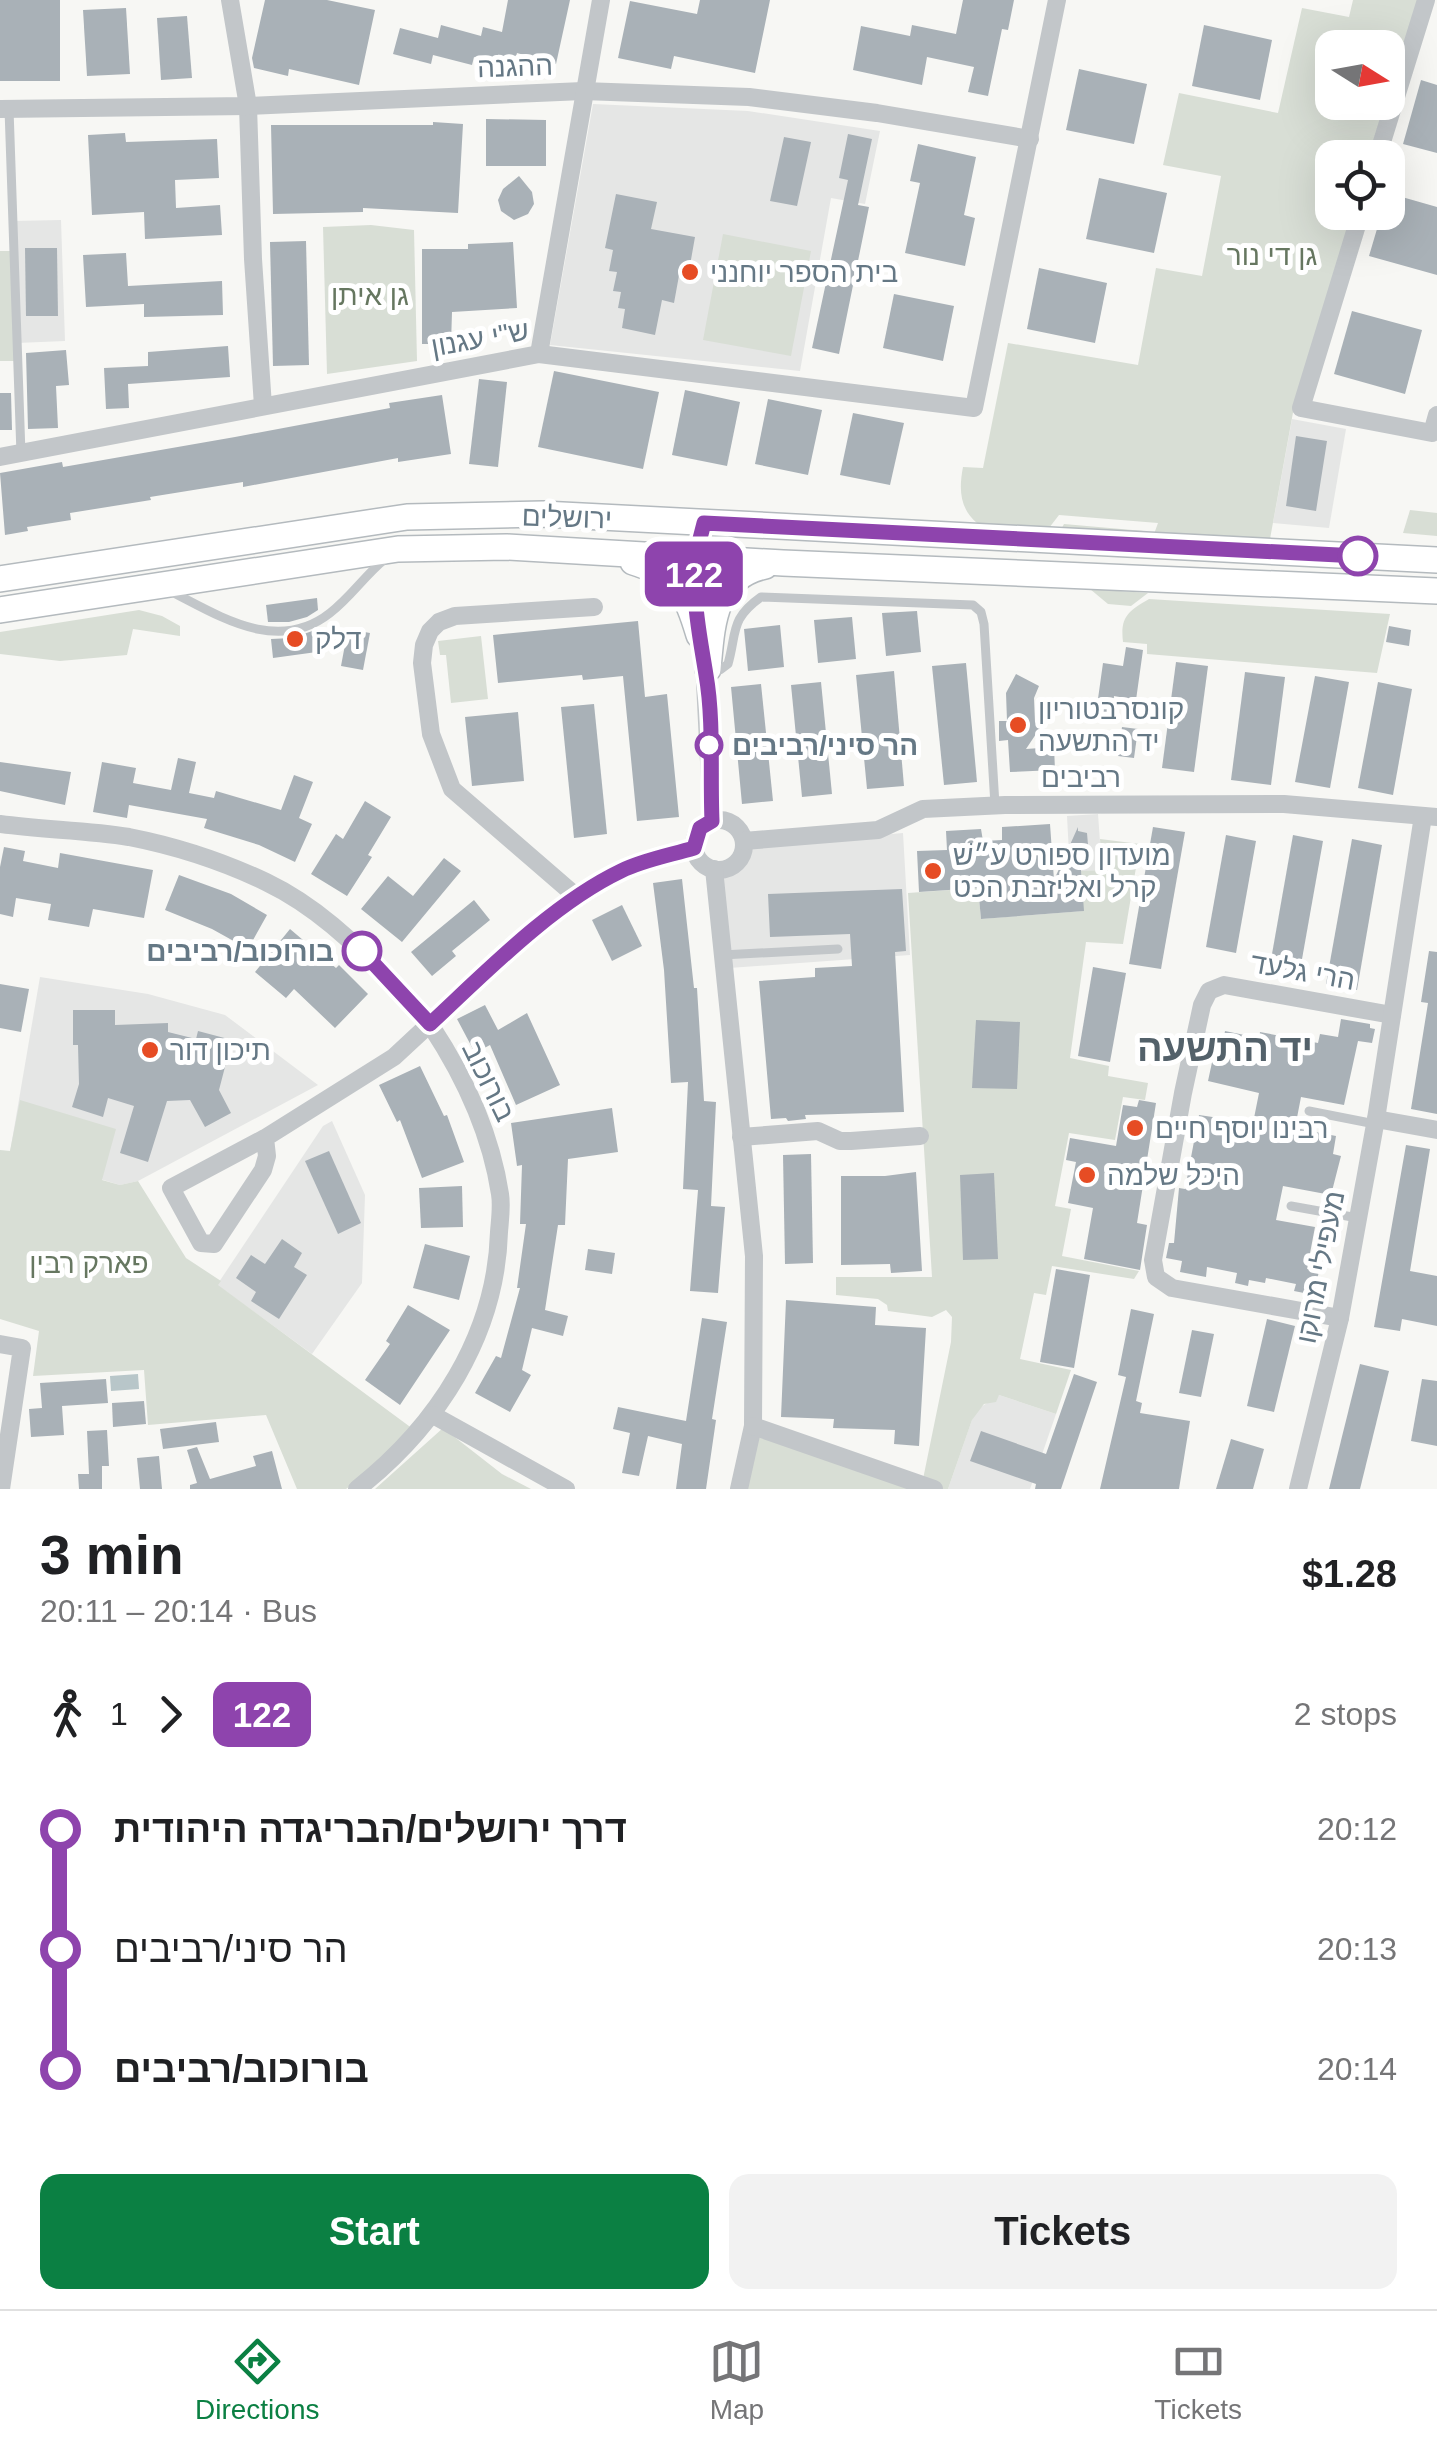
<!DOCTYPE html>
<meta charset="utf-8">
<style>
body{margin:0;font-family:Helvetica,Heebo,sans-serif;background:#f2f2f2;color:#202124;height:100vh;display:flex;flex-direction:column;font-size:38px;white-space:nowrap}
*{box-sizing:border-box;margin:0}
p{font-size:32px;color:#757577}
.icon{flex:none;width:55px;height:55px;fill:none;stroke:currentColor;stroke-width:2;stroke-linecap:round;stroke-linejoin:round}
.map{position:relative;height:1489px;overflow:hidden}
.panel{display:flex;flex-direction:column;background:#fff;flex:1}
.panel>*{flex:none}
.badge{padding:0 20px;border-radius:15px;font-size:35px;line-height:65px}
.needle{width:65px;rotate:101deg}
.controls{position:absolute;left:1315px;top:30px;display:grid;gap:20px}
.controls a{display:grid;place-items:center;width:90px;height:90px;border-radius:20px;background:#fff;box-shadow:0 10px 40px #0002;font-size:50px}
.map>.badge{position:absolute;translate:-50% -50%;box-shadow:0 0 0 5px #fff}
.legs{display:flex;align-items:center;gap:15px;height:110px;padding:0 40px;font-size:32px}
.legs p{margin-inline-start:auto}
.head{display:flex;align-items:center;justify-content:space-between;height:170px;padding:0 40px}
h1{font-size:55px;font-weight:800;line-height:75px}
.action{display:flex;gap:20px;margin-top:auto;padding:20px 40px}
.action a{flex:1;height:115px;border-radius:20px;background:#0b8043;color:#fff;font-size:40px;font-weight:800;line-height:115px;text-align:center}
.action a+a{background:#f2f2f2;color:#202124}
ul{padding:0 40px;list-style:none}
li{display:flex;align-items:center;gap:35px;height:120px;font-size:38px}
li i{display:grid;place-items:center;width:15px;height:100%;margin:0 12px;background:currentColor}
li i::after{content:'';width:25px;height:25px;margin:-12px;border:8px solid;border-radius:50%;background:#fff}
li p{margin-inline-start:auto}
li:first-child i{background:linear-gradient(#0000 50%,currentColor 0)}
li:last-child i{background:linear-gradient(currentColor 50%,#0000 0)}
.dock{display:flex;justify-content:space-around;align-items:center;height:140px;border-top:2px solid #e0e0e0;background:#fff;font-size:28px;color:#757577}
.dock a{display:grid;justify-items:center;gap:5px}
.dock .on{color:#0b8043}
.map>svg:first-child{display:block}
</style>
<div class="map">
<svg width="1437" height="1489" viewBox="0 0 1437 1489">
<rect width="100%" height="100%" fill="#f7f7f4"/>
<g fill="#e5e6e5">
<polygon points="593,104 748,111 880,131 865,204 831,198 800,371 550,345"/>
<polygon points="61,220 65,341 17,343 13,221"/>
<polygon points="1292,419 1346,429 1329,528 1273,523"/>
<polygon points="1098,814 1102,870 1070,872 1067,816"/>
<polygon points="903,833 910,955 729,968 720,873 739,867 747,847"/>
<polygon points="40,977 148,994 225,1015 318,1085 138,1181 120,1185 10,1152"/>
<polygon points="332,1121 365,1195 362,1283 312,1354 217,1285 323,1126"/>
<polygon points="999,1395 1056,1414 1030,1489 948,1489 975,1411"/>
</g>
<g fill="#d8ded5" fill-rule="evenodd">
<path d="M1353 0H1420L1371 157 1332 158V212L1354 213 1294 407 1270 539 1385 545V549L1059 533 1064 524 1144 531 1154 534 1158 523 1059 515 1049 528 977 523C959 508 959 488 963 467L983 468 1008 343 1138 365 1156 268 1202 276 1221 176 1163 165 1179 93 1278 113 1302 8 1349 17ZM1332 48H1388V102H1332Z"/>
<polygon points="371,225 414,230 417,361 327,374 323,227"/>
<polygon points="723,234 811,251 791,356 703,340"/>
<polygon points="0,251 14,251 18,361 0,361"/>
<polygon points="1410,510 1437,513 1437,536 1403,533"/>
<polygon points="1090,589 1148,593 1131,606 1108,604"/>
<path d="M1149 599 1390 614 1377 673 1147 654V644L1123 642C1120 617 1128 611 1149 599Z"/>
<polygon points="139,610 162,616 180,626 180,636 133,629 127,655 60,661 0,654 0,632"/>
<polygon points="481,636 488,699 451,703 446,655 440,655 438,641"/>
<polygon points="1100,839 1140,844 1123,944 1086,942 1070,1058 1109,1066 1108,1076 1148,1083 1145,1100 1123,1097 1115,1140 1069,1133 1055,1206 1071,1209 1062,1256 1139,1271 1134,1279 1052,1266 1046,1295 1034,1293 1020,1359 1071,1370 1056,1414 999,1395 996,1402 984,1404 972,1420 948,1489 739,1489 753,1426 922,1484 951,1342 952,1317 946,1310 932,1317 888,1311 887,1305 878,1299 836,1295 836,1277 932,1277 908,893 978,888 981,919 1083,911 1081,871 1102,870"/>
<polygon points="20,1100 116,1129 102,1180 120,1185 138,1181 186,1258 221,1281 218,1285 413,1429 376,1468 346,1489 297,1489 266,1415 148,1425 144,1370 33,1376 39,1331 0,1319 0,1150 10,1151"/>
<polygon points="443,1428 502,1474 531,1489 375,1489"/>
</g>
<polygon fill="#b8c6c9" points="138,1374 139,1389 111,1391 110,1376"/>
<g fill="#a9b1b7">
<rect x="0" y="0" width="60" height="81"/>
<polygon points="265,0 327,0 375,10 359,85 289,69 288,76 254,68 252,58"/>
<polygon points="508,0 570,0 556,64 517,53 513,67 474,57 472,65 433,55 431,64 393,54 400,28 438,38 441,25 481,36 483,27 502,32"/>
<polygon points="700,0 770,0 755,73 674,56 671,69 618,58 630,1 697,14"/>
<polygon points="963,0 1014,0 1008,30 1002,29 988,96 968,92 974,67 927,57 922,85 853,70 861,26 910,36 912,25 956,34"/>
<polygon points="126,8 130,74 87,76 83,10"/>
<polygon points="187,16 192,78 161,80 157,18"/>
<polygon points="1204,25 1272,40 1260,100 1192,86"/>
<polygon points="1079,69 1147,84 1134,144 1066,130"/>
<polygon points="1421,80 1437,85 1437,153 1403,144"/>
<polygon points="486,119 546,120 546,166 486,166"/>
<polygon points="433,122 463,124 458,213 363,208 363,212 273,214 271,125 433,125"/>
<polygon points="125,133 126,142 217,139 219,178 175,180 176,208 220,205 222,235 145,239 144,212 92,215 88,135"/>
<polygon points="848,134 872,139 858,205 869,207 839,354 812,348 848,180 839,178"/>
<polygon points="784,137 811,142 797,206 770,201"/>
<polygon points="918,144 976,157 964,215 975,218 965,266 905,253 920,183 910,181"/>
<polygon points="519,176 532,192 534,204 528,214 514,220 501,211 498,200 503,189"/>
<polygon points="1099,178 1167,193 1154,253 1086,239"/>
<polygon points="1388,193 1437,207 1437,275 1369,256 1382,212 1388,212"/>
<polygon points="616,194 657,202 651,229 695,237 689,271 680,270 674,303 662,300 655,335 622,328 625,309 618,308 621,292 613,291 617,272 609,271 613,250 605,248"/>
<polygon points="306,241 309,365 273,366 270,242"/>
<polygon points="513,242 517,308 452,312 451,344 422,344 422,249 468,249 468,244"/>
<polygon points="25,248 57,248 58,316 26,316"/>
<polygon points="126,253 128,286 222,281 223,315 144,317 144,304 86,307 83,255"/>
<polygon points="1039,268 1107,283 1095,343 1027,329"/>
<polygon points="894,294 954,306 943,361 883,348"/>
<polygon points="1352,311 1422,330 1405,394 1334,374"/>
<polygon points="228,346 230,377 128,384 129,408 106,409 104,368 148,366 148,352"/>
<polygon points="66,350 69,385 56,386 58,428 28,429 26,353"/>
<polygon points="554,371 659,392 643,469 538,447"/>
<polygon points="479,379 507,382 498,467 469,464"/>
<polygon points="685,390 740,402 727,466 672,455"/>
<polygon points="0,393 11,393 12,430 0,430"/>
<polygon points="442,395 451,454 398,462 398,458 243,487 243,482 150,497 151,500 70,513 71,520 27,527 28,531 5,535 0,473 62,462 63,467 235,437 390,408 389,403"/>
<polygon points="768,399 822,410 808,475 755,464"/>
<polygon points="853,413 904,423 890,485 840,475"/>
<polygon points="1296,436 1327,441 1316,511 1286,506"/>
<polygon points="317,598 318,610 307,617 289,622 268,622 266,605"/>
<polygon points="917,611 921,652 886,656 882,613"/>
<polygon points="852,617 856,659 818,663 814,620"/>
<polygon points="638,621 645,697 667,694 679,817 637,821 623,676 583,680 582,675 498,683 493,635"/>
<polygon points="780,625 784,667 748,671 744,629"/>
<polygon points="1389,626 1411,630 1409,646 1386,642"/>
<polygon points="321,628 324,651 273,658 271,639 292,638"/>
<polygon points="348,629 370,633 363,670 341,666"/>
<polygon points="1126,647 1143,650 1136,700 1114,696 1112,715 1096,713 1103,663 1123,666"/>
<polygon points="1176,662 1208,666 1194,772 1162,768"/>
<polygon points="966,663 977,782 944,785 932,666"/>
<polygon points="894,671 904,786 867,789 856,675"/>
<polygon points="1245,672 1285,677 1271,785 1231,780"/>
<polygon points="1016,674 1039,686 1034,698 1035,722 1040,728 1026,749 1054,747 1055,770 1010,772 1008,740 999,741 999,721 1007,721 1006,693"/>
<polygon points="1315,676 1349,682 1330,788 1295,782"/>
<polygon points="821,682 832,794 802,797 791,685"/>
<polygon points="1378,682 1412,689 1393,795 1358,788"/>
<polygon points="761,684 773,801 742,804 731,687"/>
<polygon points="594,704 607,834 574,838 561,707"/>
<polygon points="518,712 524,781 472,786 465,717"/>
<polygon points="1122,727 1138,729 1134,758 1118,756"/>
<polygon points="178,758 196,762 189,793 214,798 216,791 281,810 294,775 313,782 299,818 312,824 295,862 259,845 204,828 207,819 129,805 127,818 93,812 102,762 136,768 133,783 171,790"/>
<polygon points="0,762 71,772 65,805 0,791"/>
<polygon points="365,801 391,817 368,855 372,857 347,896 311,874 336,834 343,839"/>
<polygon points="1050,824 1054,880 1078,827 1078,831 1087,833 1089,857 1080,857 1084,911 981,919 978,888 919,892 917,851 947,850 946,831 981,829 983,841 1002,840 1002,827"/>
<polygon points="1153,827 1185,832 1161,969 1129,964"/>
<polygon points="1226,835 1256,841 1236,953 1206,947"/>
<polygon points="1293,835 1323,841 1299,976 1269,971"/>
<polygon points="1352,839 1382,845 1357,990 1326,984"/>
<polygon points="4,847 25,851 23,861 58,868 60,853 153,870 144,918 93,909 89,927 48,920 51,904 16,898 13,917 0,914 0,867"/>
<polygon points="444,858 461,871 402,942 361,909 388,876 413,896"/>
<polygon points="179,875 231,894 267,915 248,949 212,929 165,910"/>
<polygon points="682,879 694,988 697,988 704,1101 716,1102 711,1206 725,1207 718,1293 690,1291 698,1190 683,1189 688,1082 671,1083 664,970 653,883"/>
<polygon points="902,889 906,951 895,952 904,1112 805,1115 806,1119 788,1121 786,1118 771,1119 759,981 815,977 815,968 852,966 850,934 770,937 768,894"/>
<polygon points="474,900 490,920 452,951 456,956 432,976 411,952"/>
<polygon points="622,905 642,946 612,961 592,920"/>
<polygon points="290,929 336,968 339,965 368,994 335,1028 294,989 286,998 255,972"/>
<polygon points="1429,951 1437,952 1437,1114 1411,1109 1428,1003 1421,1002"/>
<polygon points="1093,967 1126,973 1110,1062 1078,1056"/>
<polygon points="0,984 29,989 21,1032 0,1028"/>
<polygon points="485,1005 498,1030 527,1013 560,1085 516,1105 490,1045 475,1053 457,1019"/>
<polygon points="73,1010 115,1010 115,1025 168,1023 168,1032 196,1039 198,1031 232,1040 219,1090 231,1113 205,1127 190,1100 167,1101 148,1162 120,1153 134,1106 108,1098 103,1117 72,1107 79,1084 78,1045 73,1045"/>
<polygon points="1341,1019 1370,1024 1370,1028 1375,1029 1372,1043 1358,1041 1344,1105 1301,1097 1295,1128 1336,1136 1333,1154 1341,1156 1331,1195 1283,1186 1276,1220 1315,1227 1307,1269 1319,1271 1314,1295 1294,1291 1296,1284 1266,1278 1265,1283 1249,1280 1248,1286 1235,1283 1237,1273 1207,1267 1206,1277 1180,1272 1182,1261 1166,1258 1169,1243 1174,1243 1179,1188 1185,1189 1199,1115 1253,1123 1259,1093 1208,1081 1214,1053 1221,1054 1225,1031 1259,1038 1260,1032 1318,1043 1320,1034 1338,1037"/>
<polygon points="976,1020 1020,1022 1017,1089 972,1088"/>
<polygon points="420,1066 444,1116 447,1115 464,1162 422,1178 400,1120 397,1122 379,1085"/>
<polygon points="1139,1100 1156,1103 1137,1223 1147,1225 1140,1270 1084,1259 1093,1208 1068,1203 1076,1162 1066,1160 1070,1138 1116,1146 1123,1105 1137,1107"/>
<polygon points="612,1108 618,1152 568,1159 565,1225 558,1225 545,1310 568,1316 563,1336 532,1328 522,1370 531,1375 510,1412 475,1393 496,1356 501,1358 520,1288 517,1288 526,1224 520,1224 522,1165 517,1166 511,1123"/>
<polygon points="1406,1145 1430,1149 1410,1271 1437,1276 1437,1326 1402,1319 1400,1331 1374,1327"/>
<polygon points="329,1151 361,1223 338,1234 305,1161"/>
<polygon points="811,1154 813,1263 785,1264 783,1155"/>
<polygon points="916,1172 922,1271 891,1273 890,1264 841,1265 841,1176 885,1176"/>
<polygon points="994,1173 998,1259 963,1260 960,1175"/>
<polygon points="462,1186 463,1227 421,1228 419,1188"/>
<polygon points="282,1239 302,1253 294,1267 307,1275 279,1319 251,1301 256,1292 236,1278 251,1255 265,1264"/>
<polygon points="425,1244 470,1256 459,1300 413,1288"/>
<polygon points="588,1249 615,1253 612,1274 585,1270"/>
<polygon points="1056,1269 1090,1275 1074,1368 1040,1362"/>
<polygon points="786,1300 876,1307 875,1325 926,1328 919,1446 894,1444 895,1430 833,1428 834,1419 781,1417"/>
<polygon points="408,1305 450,1330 400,1405 365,1380 390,1344 386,1341"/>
<polygon points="1131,1309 1154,1314 1136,1401 1142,1403 1140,1413 1190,1421 1179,1489 1100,1489 1126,1377 1118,1375"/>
<polygon points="702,1318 727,1322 712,1419 716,1420 706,1489 676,1489 682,1444 648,1436 639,1476 622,1473 630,1433 613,1429 618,1407 686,1421"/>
<polygon points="1267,1319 1295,1326 1274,1412 1247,1406"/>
<polygon points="1192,1330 1214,1334 1201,1397 1179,1393"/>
<polygon points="1360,1364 1389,1371 1360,1489 1329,1489"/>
<polygon points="1074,1374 1097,1382 1061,1489 1035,1489 1036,1484 970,1461 981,1431 1046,1454"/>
<polygon points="106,1379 108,1403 62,1406 64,1435 31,1437 29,1409 42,1408 40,1383"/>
<polygon points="1422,1379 1437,1381 1437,1446 1411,1441"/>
<polygon points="144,1401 146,1424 113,1427 112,1403"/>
<polygon points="216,1422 219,1442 163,1449 160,1429"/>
<polygon points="107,1430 109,1466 102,1466 102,1489 79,1489 78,1474 89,1474 87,1431"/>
<polygon points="1231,1439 1264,1449 1253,1489 1216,1489"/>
<polygon points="197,1447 210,1479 256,1466 253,1456 272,1451 282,1489 190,1489 190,1485 197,1483 187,1450"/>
<polygon points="159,1456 162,1489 140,1489 137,1458"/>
</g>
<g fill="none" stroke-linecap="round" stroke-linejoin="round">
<defs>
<g id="secondary">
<path d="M633 562C678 576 686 592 699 635"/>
<polyline points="0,579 407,517 543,514 1437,560"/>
<polyline points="0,610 398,549 507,547 783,563 1437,591"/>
<path d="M708 669C712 625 713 577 765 566"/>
</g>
</defs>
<use href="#secondary" stroke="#b4babe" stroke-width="28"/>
<g stroke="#c2c6c9" stroke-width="9">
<polyline points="9,109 21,454"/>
<path d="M172 592C221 617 278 654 330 613 351 597 365 575 385 559"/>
<path d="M709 671 720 670 728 664C737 632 730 619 761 597L973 605 981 612 984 624 995 805"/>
<polyline points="722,955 838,949"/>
<polyline points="1309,1111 1375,1124"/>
<polyline points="1291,1206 1358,1218"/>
</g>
<g stroke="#c2c6c9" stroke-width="18">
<polyline points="230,0 248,106 253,259 263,406"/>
<polyline points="0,109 248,106 583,91 749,97 877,113 1030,139"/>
<polyline points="1377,158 1426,0"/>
<polyline points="1361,212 1301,408 1432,433 1437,415"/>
<polyline points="539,354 601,0"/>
<polyline points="0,457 539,354 974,408 1057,0"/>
<polyline points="710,548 710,612"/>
<polyline points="697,612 694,558 705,523"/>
<polyline points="704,663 712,821"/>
<circle cx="719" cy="845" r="25"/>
<path d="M0 824C43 830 87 830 129 837 175 846 224 862 266 882 314 905 354 942 390 981 404 995 420 1010 431 1026 464 1076 491 1135 500 1194 502 1206 500 1219 499 1232 496 1336 437 1426 357 1489"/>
<polyline points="744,841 878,830 923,809 1005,805 1284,804 1437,817"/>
<polyline points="714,869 754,1256 753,1426 739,1489"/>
<polyline points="575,900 570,891 452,789 431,734 422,663 424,645 430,631 439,622 455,616 594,607"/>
<polyline points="1376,1119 1437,1130"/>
<polyline points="741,1137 818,1131 840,1141 851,1141 920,1136"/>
<polyline points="265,1138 171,1188 201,1243 214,1244 263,1170 267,1156 265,1138 394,1057 521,939 575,900 623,869 694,848"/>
<polyline points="1340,1318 1172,1288 1156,1277 1153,1260 1183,1093 1202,1005 1209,991 1224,985 1392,1015"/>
<polyline points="0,1344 22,1348 1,1489"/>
<polyline points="433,1415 566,1489"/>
<polyline points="753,1426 934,1489"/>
<polyline points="1298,1489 1340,1318 1376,1119 1423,816"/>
</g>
<use href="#secondary" stroke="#fff" stroke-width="25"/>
</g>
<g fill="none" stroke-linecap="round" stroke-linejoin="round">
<defs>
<path id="line-1" d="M362 951 430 1024C486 972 552 904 621 871 643 860 671 855 694 848L700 828 712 821C710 775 714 720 706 675 697 618 687 581 704 523L1358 556"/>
</defs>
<use href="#line-1" stroke="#fff" stroke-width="22"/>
<use href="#line-1" stroke="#8e44ad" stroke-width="15"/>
</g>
<g fill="#e64c24" stroke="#fff" stroke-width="4">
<circle cx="690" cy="272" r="10"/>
<circle cx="295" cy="639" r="10"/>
<circle cx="1018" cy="725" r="10"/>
<circle cx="933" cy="871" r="10"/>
<circle cx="150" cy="1050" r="10"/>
<circle cx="1135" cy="1128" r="10"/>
<circle cx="1087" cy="1175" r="10"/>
</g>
<g fill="#fff" stroke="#8e44ad" stroke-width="5">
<circle cx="1358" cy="556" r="18"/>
<circle cx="709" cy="745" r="12"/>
<circle cx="362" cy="951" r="18"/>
</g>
<g text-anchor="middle" stroke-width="10" stroke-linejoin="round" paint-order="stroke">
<g font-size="28" fill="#657885" stroke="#fff">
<text transform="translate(515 66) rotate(-2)" y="10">ההגנה</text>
<text transform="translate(480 338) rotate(-10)" y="10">ש"י עגנון</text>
<text transform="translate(567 517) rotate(2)" y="10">ירושלים</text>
<text x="1081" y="787">רביבים</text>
<text transform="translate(1303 971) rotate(10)" y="10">הרי גלעד</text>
<text transform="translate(489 1081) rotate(64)" y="10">בורוכוב</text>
<text transform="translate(1320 1267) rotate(-79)" y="10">מעפילי מרוקו</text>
</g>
<g font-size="28" fill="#667760" stroke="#fff">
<text x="1272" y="265">גן די נור</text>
<text x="370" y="305">גן איתן</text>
<text x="89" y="1273">פארק רבין</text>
</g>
<g font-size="28" fill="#657885" stroke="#fff" text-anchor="start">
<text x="710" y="282">בית הספר יוחנני</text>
<text x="315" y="649">דלק</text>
<text x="1038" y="719">קונסרבטוריון<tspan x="1038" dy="32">יד התשעה</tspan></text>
<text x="953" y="865">מועדון ספורט ע״שׁ<tspan x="953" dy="32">קרל ואליזבת הכט</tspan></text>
<text x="170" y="1060">תיכון דור</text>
<text x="1155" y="1138">רבינו יוסף חיים</text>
<text x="1107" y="1185">היכל שלמה</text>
</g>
<g font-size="28" font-weight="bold" fill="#657885" stroke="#fff" text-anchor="start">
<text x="732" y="755">הר סיני/רביבים</text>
<text x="334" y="961" text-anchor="end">בורוכוב/רביבים</text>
</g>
<g font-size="38" font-weight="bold" fill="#53616a" stroke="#fff">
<text x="1225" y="1061">יד התשעה</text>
</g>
</g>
</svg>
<div class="controls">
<a><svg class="needle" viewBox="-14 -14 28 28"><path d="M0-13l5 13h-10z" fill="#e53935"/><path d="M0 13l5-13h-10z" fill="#757577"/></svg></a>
<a><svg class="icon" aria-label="locate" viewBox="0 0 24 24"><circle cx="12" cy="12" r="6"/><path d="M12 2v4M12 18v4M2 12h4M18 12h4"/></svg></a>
</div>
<b class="badge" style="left:694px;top:574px;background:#8e44ad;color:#fff">122</b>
</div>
<section class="panel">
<div class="head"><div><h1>3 min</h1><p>20:11 – 20:14 · Bus</p></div><b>$1.28</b></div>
<div class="legs"><svg class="icon" aria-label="walk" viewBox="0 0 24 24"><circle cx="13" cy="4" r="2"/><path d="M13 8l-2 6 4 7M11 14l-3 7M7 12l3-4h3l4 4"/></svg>1<svg class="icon" aria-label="forward" viewBox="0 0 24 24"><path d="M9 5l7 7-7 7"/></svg><b class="badge" style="background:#8e44ad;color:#fff">122</b><p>2 stops</p></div>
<ul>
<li><i style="color:#8e44ad"></i><b>דרך ירושלים/הבריגדה היהודית</b><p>20:12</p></li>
<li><i style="color:#8e44ad"></i><span>הר סיני/רביבים</span><p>20:13</p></li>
<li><i style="color:#8e44ad"></i><b>בורוכוב/רביבים</b><p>20:14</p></li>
</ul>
<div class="action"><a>Start</a><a>Tickets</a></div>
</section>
<nav class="dock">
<a class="on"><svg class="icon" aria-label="directions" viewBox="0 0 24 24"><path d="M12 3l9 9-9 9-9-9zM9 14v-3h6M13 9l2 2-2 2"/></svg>Directions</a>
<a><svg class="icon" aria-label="map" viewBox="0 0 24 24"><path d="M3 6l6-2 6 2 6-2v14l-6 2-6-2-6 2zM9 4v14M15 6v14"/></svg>Map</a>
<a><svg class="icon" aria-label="tickets" viewBox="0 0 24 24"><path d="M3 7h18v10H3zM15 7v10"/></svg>Tickets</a>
</nav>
